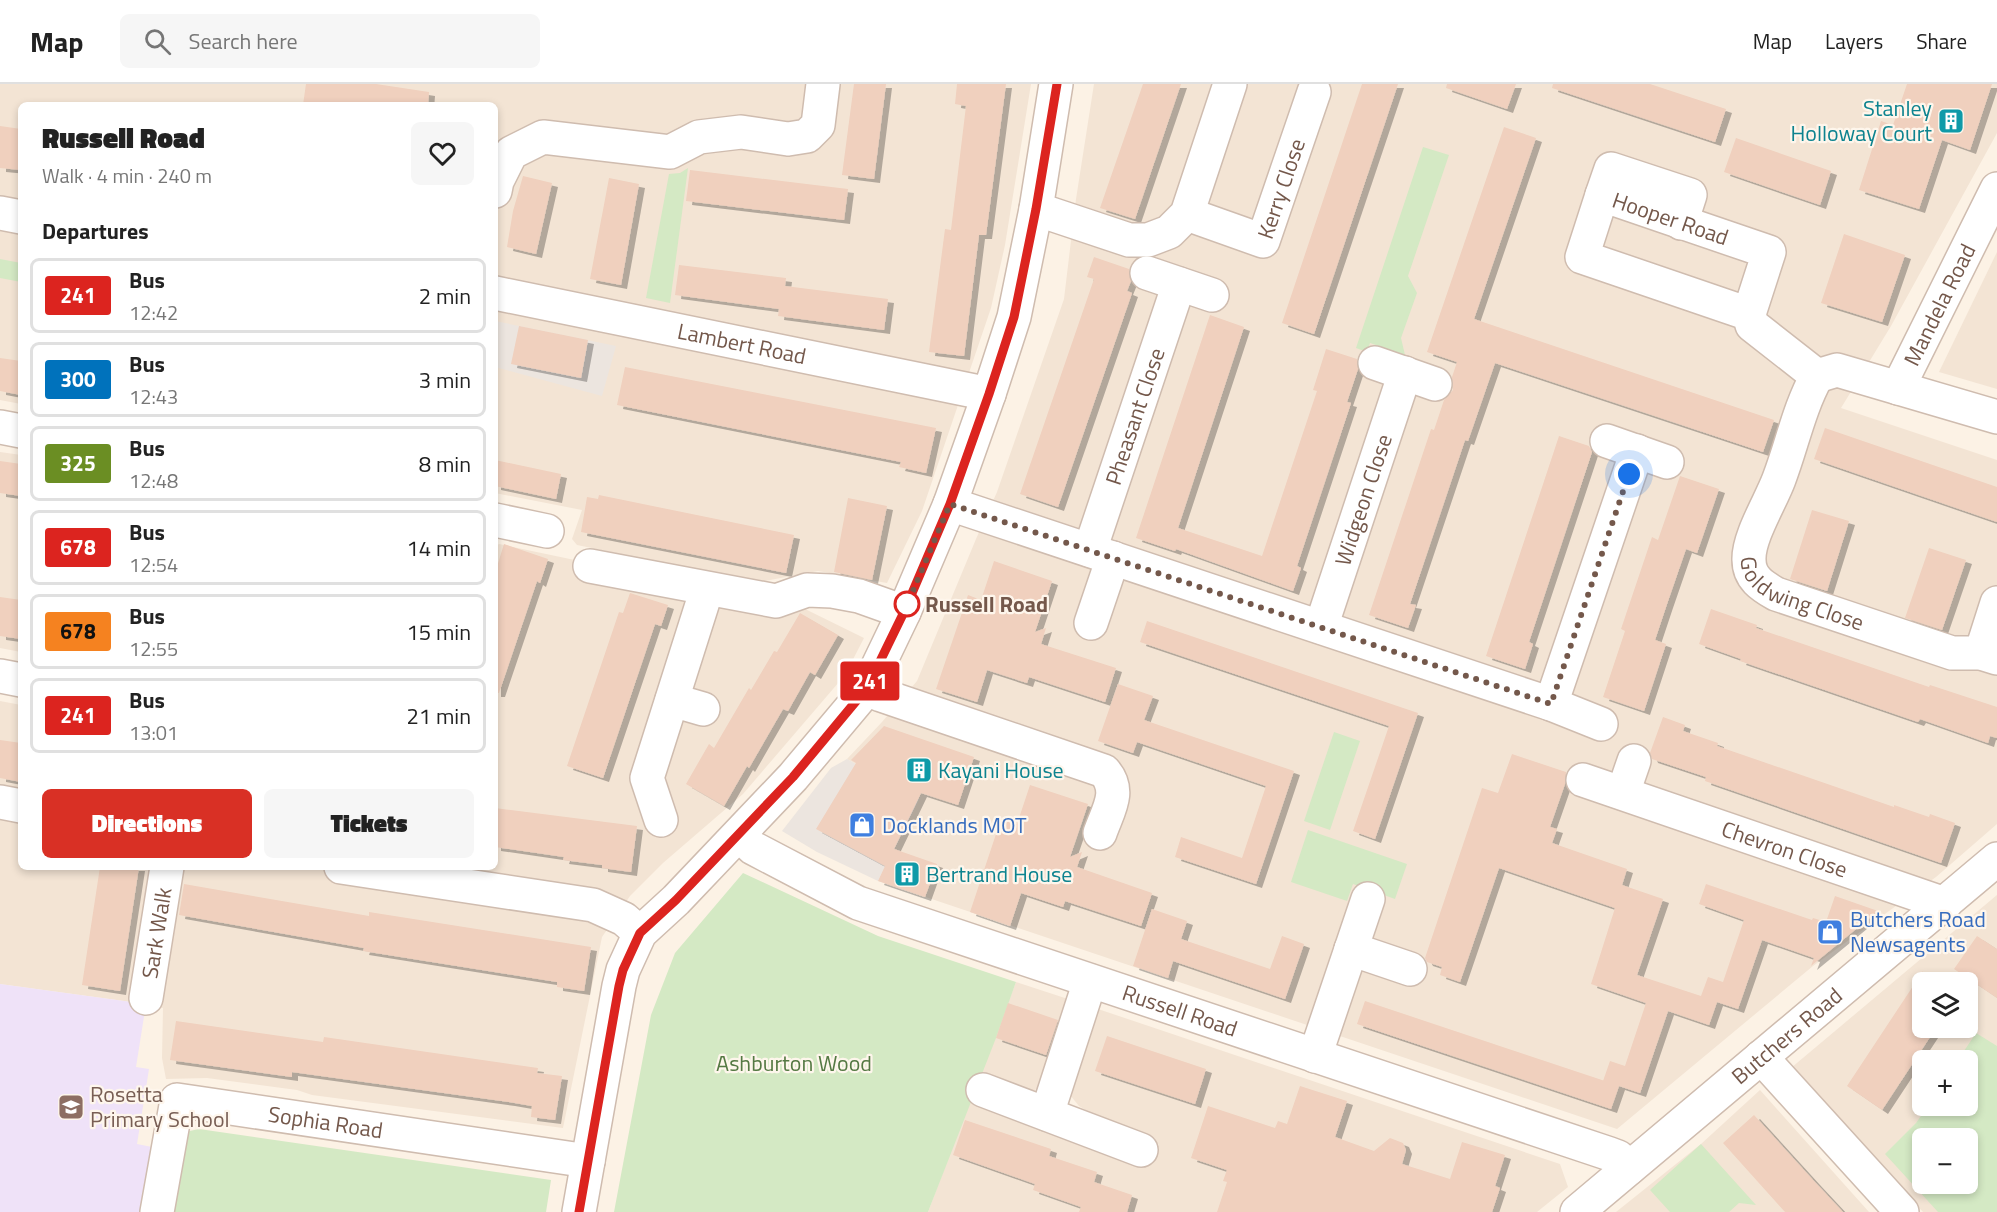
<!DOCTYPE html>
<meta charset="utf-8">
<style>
body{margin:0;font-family:"Titillium Web",sans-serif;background:#f6f6f6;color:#222;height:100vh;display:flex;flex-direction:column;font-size:22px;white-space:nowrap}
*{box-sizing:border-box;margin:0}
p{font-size:20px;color:#767676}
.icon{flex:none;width:33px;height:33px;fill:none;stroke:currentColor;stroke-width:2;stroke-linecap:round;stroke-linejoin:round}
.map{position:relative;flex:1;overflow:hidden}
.sheet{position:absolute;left:18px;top:18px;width:480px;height:768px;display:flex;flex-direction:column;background:#fff;border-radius:9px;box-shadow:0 3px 9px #0003}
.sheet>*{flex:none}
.badge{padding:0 12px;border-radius:4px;font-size:21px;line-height:39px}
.fabs{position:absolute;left:1912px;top:888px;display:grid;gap:12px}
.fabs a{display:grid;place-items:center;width:66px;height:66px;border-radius:9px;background:#fff;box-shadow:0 3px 9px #0003;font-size:30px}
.you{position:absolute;width:30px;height:30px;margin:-15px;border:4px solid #fff;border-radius:50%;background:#1a73e8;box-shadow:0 0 0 9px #1a73e833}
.map>.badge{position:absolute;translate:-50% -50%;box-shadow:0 0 0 3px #fff}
h2{padding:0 24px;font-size:22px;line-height:54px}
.round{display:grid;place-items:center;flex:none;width:63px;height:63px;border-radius:9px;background:#f6f6f6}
.head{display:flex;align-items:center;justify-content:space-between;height:102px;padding:0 24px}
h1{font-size:28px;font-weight:800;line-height:45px}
.primary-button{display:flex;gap:12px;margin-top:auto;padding:12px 24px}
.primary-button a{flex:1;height:69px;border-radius:9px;background:#d93025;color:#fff;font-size:24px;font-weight:800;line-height:69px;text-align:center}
.primary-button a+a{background:#f6f6f6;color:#222}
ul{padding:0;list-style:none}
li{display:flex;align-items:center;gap:18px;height:75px;margin:0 12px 9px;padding:0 12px;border:3px solid #e0e0e0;border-radius:9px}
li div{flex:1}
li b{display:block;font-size:22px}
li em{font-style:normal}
li .badge{min-width:66px;font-weight:700;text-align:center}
header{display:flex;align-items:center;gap:36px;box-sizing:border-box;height:84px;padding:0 30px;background:#fff;border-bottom:2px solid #e0e0e0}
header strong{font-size:28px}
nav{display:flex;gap:33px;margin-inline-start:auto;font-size:21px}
.search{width:420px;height:54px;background:#f6f6f6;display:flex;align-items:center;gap:15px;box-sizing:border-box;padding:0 21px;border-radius:9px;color:#767676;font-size:22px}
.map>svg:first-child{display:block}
</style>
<header>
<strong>Map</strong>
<div class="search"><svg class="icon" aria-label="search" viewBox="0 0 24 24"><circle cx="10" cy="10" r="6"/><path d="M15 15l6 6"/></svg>Search here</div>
<nav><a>Map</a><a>Layers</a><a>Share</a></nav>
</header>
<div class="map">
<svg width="1997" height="1128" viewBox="0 0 1997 1128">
<defs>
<filter id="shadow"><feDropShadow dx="6" dy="4" stdDeviation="0" flood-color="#0004"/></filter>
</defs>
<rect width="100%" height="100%" fill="#fcf2e5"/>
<g fill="#f3e4d4" fill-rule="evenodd">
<polygon points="0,0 1031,0 1005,161 991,224 922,427 887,499 818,487 759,498 577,461 572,455 582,426 495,409 495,21 21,21 21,320 0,316"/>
<polygon points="1094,0 1997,0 1997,49 1891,242 1841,324 1997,376 1997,740 1936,793 1813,882 1617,1045 878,797 918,715 847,675 882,638 917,597 976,455 997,408 1064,215 1076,115"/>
<polygon points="1997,168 1997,305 1939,288"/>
<polygon points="0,368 21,371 21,568 0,564"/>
<polygon points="499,460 803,524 864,554 845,591 743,710 663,779 630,812 602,853 563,1044 312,1011 297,1006 207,994 166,995 162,974 163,924 146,920 0,900 0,617 21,621 21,783 495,783 495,463"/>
<path d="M1997 811V1128H1923L1791 984ZM1923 898H1968V944H1923ZM1923 976H1968V1022H1923ZM1923 1054H1968V1100H1923Z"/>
<polygon points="1016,898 1071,916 1043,1001 1033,1007 981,990"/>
<polygon points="1095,924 1560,1080 1568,1103 1537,1128 928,1128 972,1012 1049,1041 1144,1084 1159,1061 1147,1050 1099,1034 1079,1022 1066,1006"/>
<polygon points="1760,1006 1869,1128 1616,1128 1701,1060"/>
</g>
<g fill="#ece5df">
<polygon points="495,237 616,262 602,312 495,283"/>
<polygon points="847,675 919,715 878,797 817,768 782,747 831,684"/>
</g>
<polygon fill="#efe2f8" points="0,900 146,920 136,983 149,985 137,1060 167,1066 170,1128 0,1128"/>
<g fill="#d4e9c4" fill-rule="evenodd">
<polygon points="1423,63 1449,71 1408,192 1417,209 1401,254 1405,271 1370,259 1367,268 1356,264"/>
<polygon points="688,84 670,219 646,214 669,90 680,89"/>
<polygon points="0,175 21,179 21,198 0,194"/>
<polygon points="1334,648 1360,657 1330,746 1304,737"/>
<polygon points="1308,746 1407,780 1395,815 1353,800 1347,817 1291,798"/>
<polygon points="743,789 878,852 1016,898 996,954 928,1128 614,1128 651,931 675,869"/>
<path d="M1976 949 1997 962V1128H1938L1885 1070 1916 1039 1928 1022H1968V976H1958ZM1923 1054H1968V1100H1923Z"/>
<polygon points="199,1045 551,1096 546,1128 170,1128 185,1048"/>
<polygon points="1701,1060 1756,1121 1739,1119 1729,1128 1670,1128 1650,1106"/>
</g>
<g fill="#f0d0be" filter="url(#shadow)">
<polygon points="306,0 376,0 429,8 428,21 303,21"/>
<polygon points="854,0 886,0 874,95 842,91"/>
<polygon points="957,0 1006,0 986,151 979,151 964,272 929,268 945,145 951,146 966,22 955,20"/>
<polygon points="1143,0 1181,0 1135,135 1100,124"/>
<polygon points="1362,0 1398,0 1314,250 1282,239"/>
<polygon points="1447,0 1516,0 1507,25 1446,4"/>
<polygon points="1553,0 1650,0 1726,25 1715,58 1552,4"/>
<polygon points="1907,0 1992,0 1970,66 1942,56 1919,125 1859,106 1881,37 1893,41"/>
<polygon points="0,42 21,45 21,86 0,84"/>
<polygon points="1504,43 1536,54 1474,235 1774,336 1763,368 1495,279 1468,357 1465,356 1410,520 1416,521 1408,544 1369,531 1431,345 1434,346 1444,316 1453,306 1452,293 1457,278 1427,268"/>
<polygon points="1736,54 1831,87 1820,121 1724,88"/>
<polygon points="690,86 848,105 844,136 686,117"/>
<polygon points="523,92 552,99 536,170 507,163 513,127"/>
<polygon points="609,94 639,100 621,201 590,195"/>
<polygon points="1844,150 1905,171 1882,238 1821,219"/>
<polygon points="1094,173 1129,185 1131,197 1127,207 1132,209 1058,423 1020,410 1094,195 1087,193"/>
<polygon points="679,181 786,194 785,202 888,215 884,246 778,232 779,225 675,211"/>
<polygon points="1210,231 1244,243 1178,444 1262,472 1317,307 1313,306 1326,265 1357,275 1358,285 1347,318 1351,319 1297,482 1301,484 1293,507 1176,465 1175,467 1136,454"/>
<polygon points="519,242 588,256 581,294 511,280"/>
<polygon points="0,274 21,277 21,311 0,307"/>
<polygon points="625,283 936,344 926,389 899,383 901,378 617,321"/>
<polygon points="1825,344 1997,403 1997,438 1814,375"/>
<polygon points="1559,352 1589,362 1592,368 1529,558 1533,560 1525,585 1486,572"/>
<polygon points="495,376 561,390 556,415 495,402"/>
<polygon points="0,377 21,380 21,412 0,409"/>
<polygon points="1680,392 1719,405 1697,469 1686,465 1667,520 1655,556 1666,560 1644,627 1603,613 1625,547 1621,545 1652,453 1658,456"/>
<polygon points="599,411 794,451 786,489 581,448 587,413 598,415"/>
<polygon points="848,414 887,422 872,496 834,488"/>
<polygon points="1812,426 1849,437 1827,507 1790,495"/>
<polygon points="504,460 548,475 540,499 537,497 499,609 495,609 495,489"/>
<polygon points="1929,464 1966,476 1942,546 1905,534"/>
<polygon points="994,477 1052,497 1035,548 1046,544 1041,560 1116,584 1105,618 1029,593 1027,599 987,586 977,618 936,605 968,511 981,516"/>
<polygon points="630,509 668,521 661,542 655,540 603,694 567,682 619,528 623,529"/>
<polygon points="0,513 21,516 21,555 0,552"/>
<polygon points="1711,525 1757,541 1756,544 1929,603 1930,601 1997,623 1997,654 1990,652 1988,659 1920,635 1918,638 1740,577 1741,575 1699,560"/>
<polygon points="800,529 838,551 815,591 810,588 788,627 783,625 749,684 747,682 724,722 686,700 709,660 714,664 749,604 751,606 774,567 777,568"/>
<polygon points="1147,537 1418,629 1375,755 1353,747 1389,642 1140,558"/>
<polygon points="1118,600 1153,612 1144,636 1294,687 1256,800 1175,773 1181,753 1242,774 1266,702 1137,658 1133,669 1098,657"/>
<polygon points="1663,633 1685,641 1683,647 1718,659 1717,662 1894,723 1894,721 1929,733 1930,730 1955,739 1941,779 1705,697 1706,693 1652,675 1650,669"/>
<polygon points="884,642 974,673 958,721 921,709 894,765 937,780 925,813 878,797 885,782 816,745 856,679 851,676"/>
<polygon points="0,656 21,659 21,698 0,694"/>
<polygon points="1512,670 1566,688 1565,700 1550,743 1557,745 1552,759 1627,785 1622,801 1663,815 1637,891 1701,912 1708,893 1723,898 1744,836 1699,820 1706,800 1812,836 1813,834 1826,838 1835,812 1878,827 1811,882 1814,874 1762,856 1738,925 1717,918 1709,941 1668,927 1640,1009 1619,1002 1611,1025 1357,940 1365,917 1617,1001 1603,997 1610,977 1625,982 1646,919 1591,900 1615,824 1499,784 1460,898 1440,891 1442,883 1427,878 1425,874 1482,704 1498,709"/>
<polygon points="1030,701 1088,720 1070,773 1082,768 1077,783 1152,809 1141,842 1065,817 1063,823 1021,809 1010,842 970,828 1001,735 1017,740"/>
<polygon points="495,724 637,742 631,788 602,784 602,781 563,776 564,773 495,763"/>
<polygon points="100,783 139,783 120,907 82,901"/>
<polygon points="184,800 369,832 369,828 591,863 584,907 557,903 557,898 363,867 364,864 179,831"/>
<polygon points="1152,825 1187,837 1181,855 1270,885 1282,852 1304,860 1285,915 1173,877 1168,894 1133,882"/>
<polygon points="1977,852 1997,865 1997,914 1954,885"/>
<polygon points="1923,887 1923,944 1936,944 1882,1026 1847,1002"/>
<polygon points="1008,919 1058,936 1046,971 996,954"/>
<polygon points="176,937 323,958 324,953 538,984 537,989 562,992 555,1036 531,1033 532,1022 509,1018 292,988 292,993 170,976"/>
<polygon points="1107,952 1206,985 1195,1020 1095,987"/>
<polygon points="1300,1002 1347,1017 1335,1053 1374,1067 1390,1054 1403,1059 1406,1066 1402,1080 1450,1095 1462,1058 1505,1071 1495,1102 1500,1104 1492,1128 1217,1128 1227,1098 1223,1097 1227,1086 1191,1074 1208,1022 1275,1044 1278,1037 1287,1040"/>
<polygon points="1754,1031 1814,1097 1843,1128 1785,1128 1723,1059"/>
<polygon points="965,1036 1051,1065 1049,1072 1097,1088 1094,1098 1132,1111 1127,1128 1079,1128 1081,1123 1033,1106 1035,1100 953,1071"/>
</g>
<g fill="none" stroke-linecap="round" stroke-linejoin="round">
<defs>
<g id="minor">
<polyline points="495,107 497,97 511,69 543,53 670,68 699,53 741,48 788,55 807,52 818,41 823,0"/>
<polyline points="1602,111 1611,85 1690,111 1681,139"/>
<polyline points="1036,125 1129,156 1148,156 1169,148 1187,130 1230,0"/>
<polyline points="0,129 21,133"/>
<path id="s1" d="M1187 130 1263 157 1314 8"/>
<polyline points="1147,189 1212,211"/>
<path id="s2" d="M495 209 989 310"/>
<path id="s3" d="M1749 230 1582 173 1602 111 1769 168 1749 230 1752 241 1817 292 1837 286 1997 333"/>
<polyline points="1375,279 1435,300"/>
<path id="s4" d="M1817 292C1799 324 1792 361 1779 395 1771 417 1748 453 1749 476 1749 494 1762 502 1776 510L1952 569H1981L1997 574"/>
<path id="s5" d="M1898 304 1997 105"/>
<polyline points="0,343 21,347"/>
<polyline points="1607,357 1667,378"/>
<polyline points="950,420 1551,620 1601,640"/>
<polyline points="495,436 547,447"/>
<path id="s6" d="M1090 466 1179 200"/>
<polyline points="590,482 776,517 807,506 832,507 859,512 904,528"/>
<polyline points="1091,539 1113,474"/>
<path id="s7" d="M1321 543 1405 289"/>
<polyline points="1981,569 1997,519"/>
<polyline points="0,592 21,596"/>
<path d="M867 605 881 611 1104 687C1122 707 1108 726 1100 749"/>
<polyline points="672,616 703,625"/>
<polyline points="1551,620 1637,367"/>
<path id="s8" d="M1583 696 1945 820"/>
<polyline points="1623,709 1634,677"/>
<polyline points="0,718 21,722"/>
<polyline points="661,736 647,694 707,505"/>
<path id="s9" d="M739 751 753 764 858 819 1610 1070 1618 1073 1629 1084"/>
<polyline points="341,783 593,821 624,835 640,849"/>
<polyline points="1351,865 1410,885"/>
<path id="s10" d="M146 914 167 783"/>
<polyline points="1315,972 1368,815"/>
<polyline points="1761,973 1902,1128"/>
<polyline points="983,1006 1141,1066"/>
<polyline points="1047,1030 1090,897"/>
<path id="s11" d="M157 1128 177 1016 588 1077"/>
<polyline points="579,1128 619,902 623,886 640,849 676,816 793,693 867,605 904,528 950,420 989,310 1014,233 1036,125 1056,0"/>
<path id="s12" d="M1577 1128 1997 775"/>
</g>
</defs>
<use href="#minor" stroke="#cfbcaf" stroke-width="36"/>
<use href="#minor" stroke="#fff" stroke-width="33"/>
</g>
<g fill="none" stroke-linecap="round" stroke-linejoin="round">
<defs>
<polyline id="line" points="579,1128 619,902 623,886 640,849 676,816 793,693 867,604 904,528 950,420 989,310 1014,233 1036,125 1057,0"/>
</defs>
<use href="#line" stroke="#fff" stroke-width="14"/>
<use href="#line" stroke="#dc241f" stroke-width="9"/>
<polyline stroke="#74584b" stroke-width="6" stroke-dasharray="0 10.8" points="907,520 904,528 950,420 1551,620 1629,390"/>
</g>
<defs>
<symbol id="building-square" viewBox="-11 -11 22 22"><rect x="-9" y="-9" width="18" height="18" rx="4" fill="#0f9aa8" stroke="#fef6ec"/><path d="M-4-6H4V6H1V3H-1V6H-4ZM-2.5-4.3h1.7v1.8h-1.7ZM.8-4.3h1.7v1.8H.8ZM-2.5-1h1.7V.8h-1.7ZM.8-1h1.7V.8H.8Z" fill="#fff"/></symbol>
<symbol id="shop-square" viewBox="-11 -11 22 22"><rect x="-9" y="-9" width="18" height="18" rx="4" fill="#3f7fe0" stroke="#fef6ec"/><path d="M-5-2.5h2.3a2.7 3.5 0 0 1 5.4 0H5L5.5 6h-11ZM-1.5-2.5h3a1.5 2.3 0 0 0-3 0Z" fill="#fff"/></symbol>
<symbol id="school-square" viewBox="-11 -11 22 22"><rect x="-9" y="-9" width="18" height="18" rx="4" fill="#8d6e63" stroke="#fef6ec"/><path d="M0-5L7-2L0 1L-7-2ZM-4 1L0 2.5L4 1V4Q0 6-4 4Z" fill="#fff"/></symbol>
</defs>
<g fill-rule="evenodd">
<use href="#building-square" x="1936" y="22" width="30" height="30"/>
<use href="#building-square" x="904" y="671" width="30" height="30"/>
<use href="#shop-square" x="847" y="726" width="30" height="30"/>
<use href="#building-square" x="892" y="775" width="30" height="30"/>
<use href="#shop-square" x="1815" y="833" width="30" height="30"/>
<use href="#school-square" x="56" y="1008" width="30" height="30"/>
</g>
<circle fill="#fff" stroke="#dc241f" stroke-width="3" cx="907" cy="520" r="12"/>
<g text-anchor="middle" stroke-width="4.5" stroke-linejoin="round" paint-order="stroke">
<g font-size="22" fill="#0d838f" stroke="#fef6ec" text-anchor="start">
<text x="1932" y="32" text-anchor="end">Stanley<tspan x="1932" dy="25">Holloway Court</tspan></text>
<text x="938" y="694">Kayani House</text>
<text x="926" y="798">Bertrand House</text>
</g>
<g font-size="22" fill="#74584b" stroke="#fef6ec">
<text dy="8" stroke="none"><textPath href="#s1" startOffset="136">Kerry Close</textPath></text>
<text dy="8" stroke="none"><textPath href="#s3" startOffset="314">Hooper Road</textPath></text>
<text dy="8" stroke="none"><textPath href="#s5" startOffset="93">Mandela Road</textPath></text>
<text dy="8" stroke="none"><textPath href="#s2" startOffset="252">Lambert Road</textPath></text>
<text dy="8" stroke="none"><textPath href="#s6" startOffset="141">Pheasant Close</textPath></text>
<text dy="8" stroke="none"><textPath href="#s7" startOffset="134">Widgeon Close</textPath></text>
<text dy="8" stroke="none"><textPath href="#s4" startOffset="264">Goldwing Close</textPath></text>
<text dy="8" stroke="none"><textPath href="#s8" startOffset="213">Chevron Close</textPath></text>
<text dy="8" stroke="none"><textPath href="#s10" startOffset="66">Sark Walk</textPath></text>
<text dy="8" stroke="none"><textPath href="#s9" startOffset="477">Russell Road</textPath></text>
<text dy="8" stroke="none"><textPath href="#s12" startOffset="274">Butchers Road</textPath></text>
<text dy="8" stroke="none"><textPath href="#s11" startOffset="264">Sophia Road</textPath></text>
</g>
<g font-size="22" font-weight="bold" fill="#74584b" stroke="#fef6ec" text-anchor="start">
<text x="925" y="528">Russell Road</text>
</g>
<g font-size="22" fill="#366cbe" stroke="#fef6ec" text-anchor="start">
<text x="882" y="749">Docklands MOT</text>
<text x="1850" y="843">Butchers Road<tspan x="1850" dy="25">Newsagents</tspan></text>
</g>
<g font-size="22" fill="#557943" stroke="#fef6ec">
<text x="794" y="987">Ashburton Wood</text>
</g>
<g font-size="22" fill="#785e54" stroke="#fef6ec" text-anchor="start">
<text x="90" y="1018">Rosetta<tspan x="90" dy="25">Primary School</tspan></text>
</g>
</g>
</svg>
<div class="fabs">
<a><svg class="icon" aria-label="layers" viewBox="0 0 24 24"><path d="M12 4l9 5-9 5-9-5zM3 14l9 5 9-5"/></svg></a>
<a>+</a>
<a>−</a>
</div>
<div class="you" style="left:1629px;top:390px"></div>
<b class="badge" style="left:870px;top:597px;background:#dc241f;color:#fff">241</b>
<section class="sheet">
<div class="head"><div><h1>Russell Road</h1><p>Walk · 4 min · 240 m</p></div><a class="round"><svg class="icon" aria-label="heart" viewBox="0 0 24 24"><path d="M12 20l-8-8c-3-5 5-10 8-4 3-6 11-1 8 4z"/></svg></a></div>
<h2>Departures</h2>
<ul>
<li><span class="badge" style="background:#dc241f;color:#fff">241</span><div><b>Bus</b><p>12:42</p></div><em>2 min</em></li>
<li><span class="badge" style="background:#0072bc;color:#fff">300</span><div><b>Bus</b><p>12:43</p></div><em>3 min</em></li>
<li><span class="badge" style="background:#6b8e23;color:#fff">325</span><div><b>Bus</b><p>12:48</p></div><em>8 min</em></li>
<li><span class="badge" style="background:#dc241f;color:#fff">678</span><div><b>Bus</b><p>12:54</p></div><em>14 min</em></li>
<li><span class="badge" style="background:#f58220;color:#111">678</span><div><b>Bus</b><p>12:55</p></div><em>15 min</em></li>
<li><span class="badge" style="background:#dc241f;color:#fff">241</span><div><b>Bus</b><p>13:01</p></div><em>21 min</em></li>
</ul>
<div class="primary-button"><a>Directions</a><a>Tickets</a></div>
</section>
</div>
